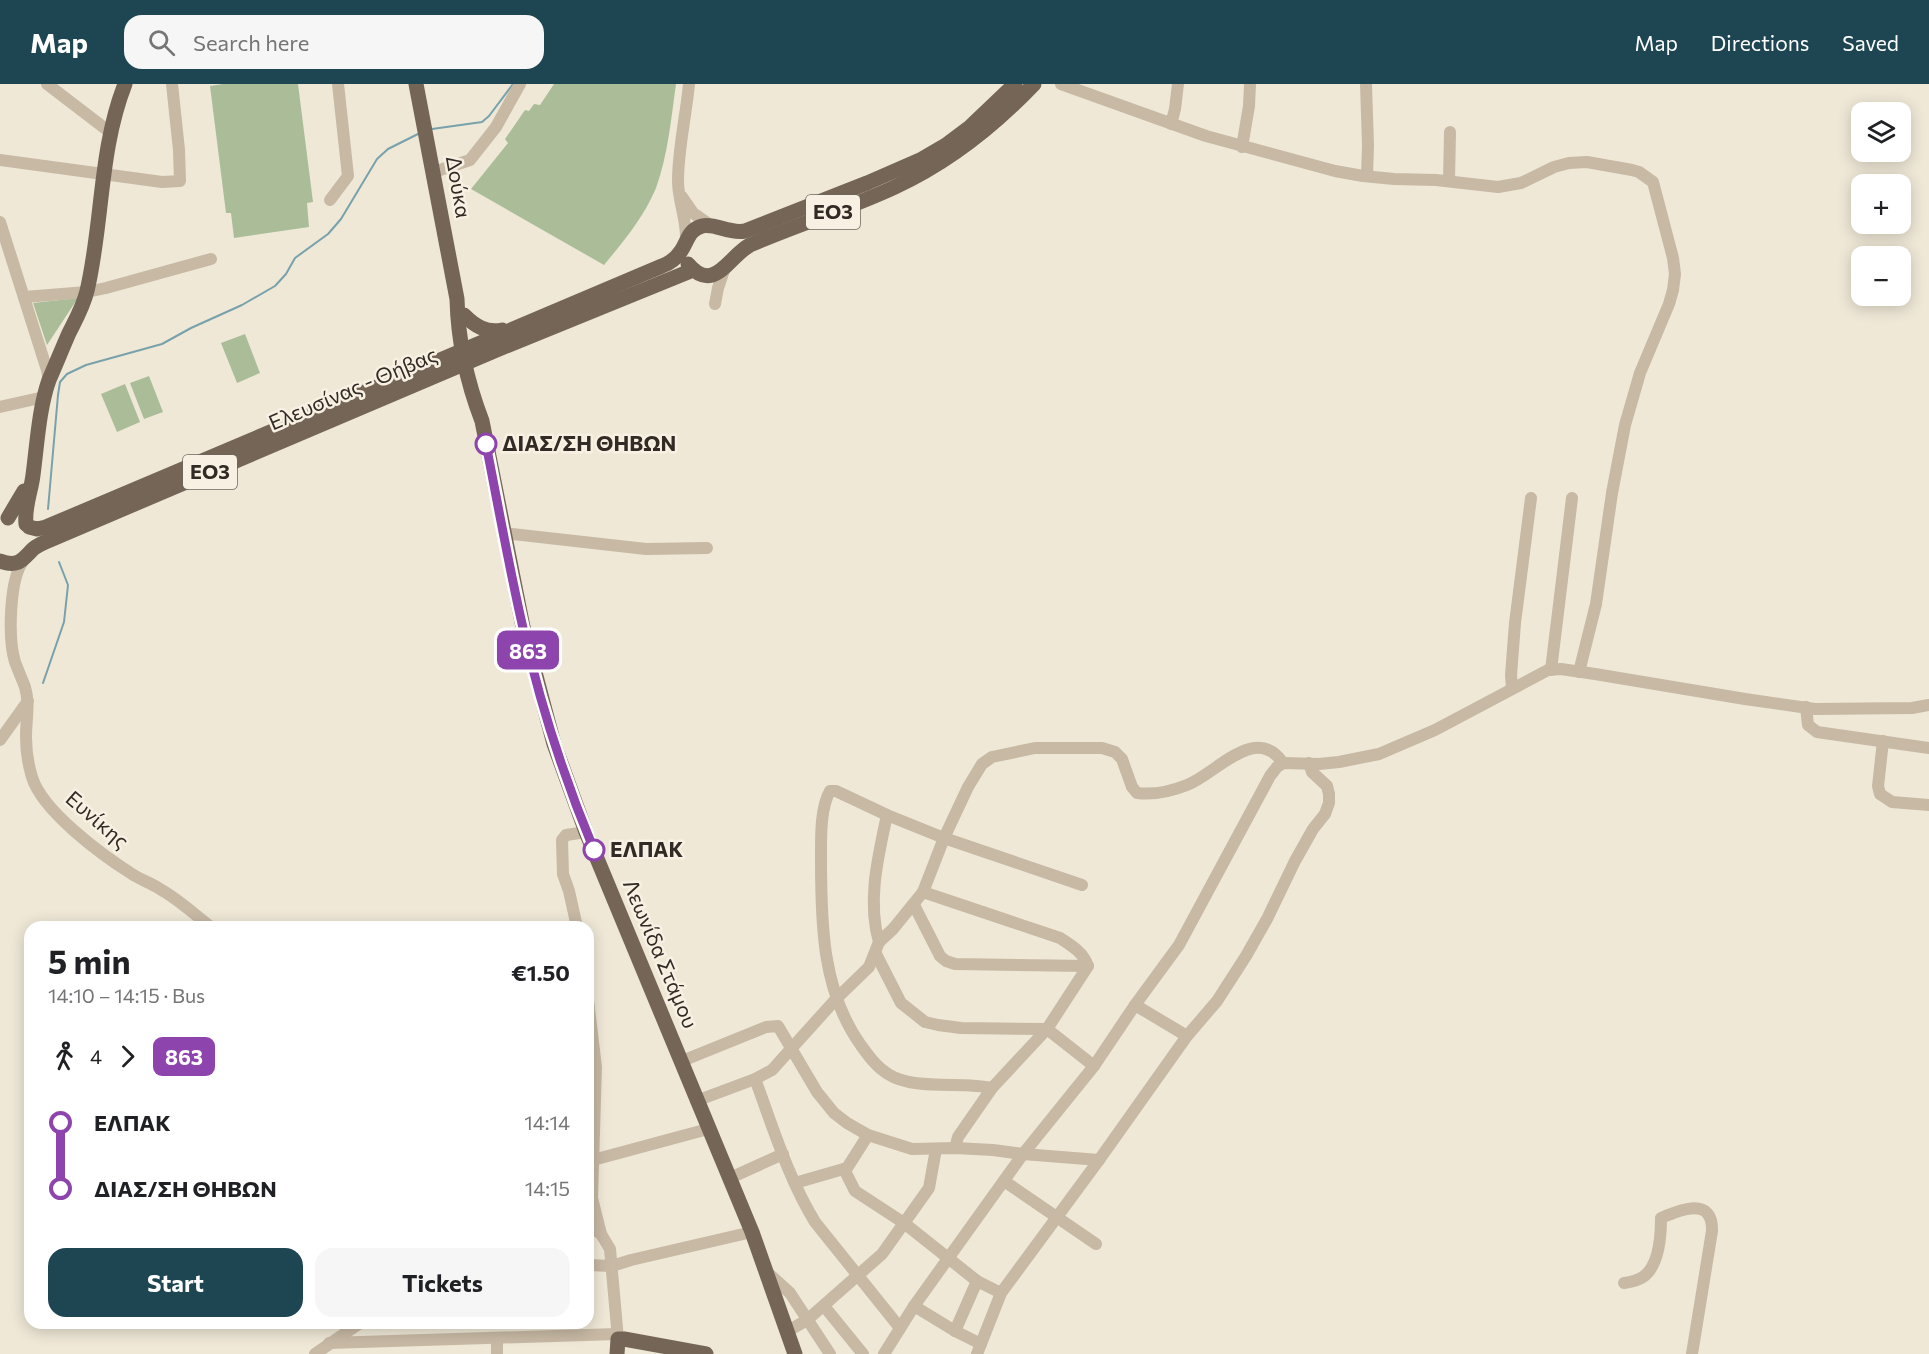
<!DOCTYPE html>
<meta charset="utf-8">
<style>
body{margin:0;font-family:Commissioner,sans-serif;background:#f6f6f6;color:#202124;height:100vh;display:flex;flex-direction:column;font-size:22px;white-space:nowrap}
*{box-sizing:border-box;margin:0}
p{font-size:20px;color:#757577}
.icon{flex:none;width:33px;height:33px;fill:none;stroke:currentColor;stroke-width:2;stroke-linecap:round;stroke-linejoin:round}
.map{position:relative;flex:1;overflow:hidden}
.drawer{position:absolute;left:24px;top:837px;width:570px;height:408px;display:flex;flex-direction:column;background:#fff;border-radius:18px;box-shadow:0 3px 15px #0003}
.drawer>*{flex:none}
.badge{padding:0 12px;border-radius:9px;font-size:21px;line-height:39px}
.controls{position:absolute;left:1851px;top:18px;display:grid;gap:12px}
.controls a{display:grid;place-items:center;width:60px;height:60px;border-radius:12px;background:#fff;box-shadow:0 3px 15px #0003;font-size:30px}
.map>.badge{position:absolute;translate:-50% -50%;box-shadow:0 0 0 3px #fff}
.legs{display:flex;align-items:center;gap:9px;height:66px;padding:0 24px;font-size:20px}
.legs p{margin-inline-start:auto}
.head{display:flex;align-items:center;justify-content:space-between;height:102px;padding:0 24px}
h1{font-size:33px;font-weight:700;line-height:45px}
.button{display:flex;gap:12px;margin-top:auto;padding:12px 24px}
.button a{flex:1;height:69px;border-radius:18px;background:#1d4652;color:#fff;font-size:24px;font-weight:700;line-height:69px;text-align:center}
.button a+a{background:#f6f6f6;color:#202124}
ul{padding:0 24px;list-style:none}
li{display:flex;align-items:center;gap:21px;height:66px;font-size:22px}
li i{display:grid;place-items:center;width:9px;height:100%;margin:0 8px;background:currentColor}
li i::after{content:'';width:15px;height:15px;margin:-8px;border:4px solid;border-radius:50%;background:#fff}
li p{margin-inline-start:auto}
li:first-child i{background:linear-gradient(#0000 50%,currentColor 0)}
li:last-child i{background:linear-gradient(currentColor 50%,#0000 0)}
header{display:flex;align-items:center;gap:36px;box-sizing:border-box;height:84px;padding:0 30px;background:#1d4652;color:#fff}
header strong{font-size:28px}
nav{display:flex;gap:33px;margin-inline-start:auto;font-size:21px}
.search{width:420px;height:54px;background:#f6f6f6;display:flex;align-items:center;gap:15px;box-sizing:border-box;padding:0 21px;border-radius:18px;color:#757577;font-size:22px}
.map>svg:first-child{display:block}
</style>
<header>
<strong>Map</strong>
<div class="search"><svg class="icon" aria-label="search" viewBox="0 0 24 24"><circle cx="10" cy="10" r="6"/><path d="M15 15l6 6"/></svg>Search here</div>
<nav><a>Map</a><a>Directions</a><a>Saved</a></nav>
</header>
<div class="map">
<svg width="1929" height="1270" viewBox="0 0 1929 1270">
<rect width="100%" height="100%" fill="#efe8d7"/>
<g fill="#abbd98">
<polygon points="223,0 298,0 313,118 307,119 309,143 234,154 231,129 226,129 210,2"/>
<path d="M554 0H676C671 35 668 71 656 104 644 133 623 158 604 181L471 105 508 59 505 55 525 26 529 27 534 20 540 21Z"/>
<polygon points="78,214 47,261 33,219"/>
<polygon points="245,250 260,289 237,299 221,259"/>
<polygon points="149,292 163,328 144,335 130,299"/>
<polygon points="125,300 140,338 117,348 101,310"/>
</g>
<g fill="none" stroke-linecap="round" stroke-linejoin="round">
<g stroke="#78a1ab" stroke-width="2">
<polyline points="432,45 482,38 489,32 513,0"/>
<polyline points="48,425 58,311 60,298 67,290 86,281 162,260 191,244 242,221 275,202 286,190 295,174 328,150 341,135 377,75 388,65 418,50"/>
<polyline points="43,599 64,538 68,501 59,478"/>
</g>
<g stroke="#c7b9a4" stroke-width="12">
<polyline points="47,0 111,49"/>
<polyline points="1061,0 1206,52 1335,87 1363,92 1394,95 1436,96 1498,103 1521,99 1554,83 1569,79 1587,78 1632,86 1639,88 1653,98 1673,174 1675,190 1673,206 1669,220 1640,289 1625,341 1612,409 1596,520 1579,588"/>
<polyline points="1366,0 1368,61 1367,92"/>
<polyline points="1171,40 1175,25 1178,0"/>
<polyline points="1242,63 1249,22 1250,0"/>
<polyline points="0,76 162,98 180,97 179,66 172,0"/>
<polyline points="434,88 470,76 496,43 520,0"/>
<polyline points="1449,97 1450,48"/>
<polyline points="682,113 693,129 710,141"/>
<polyline points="330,116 348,92 338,0"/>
<polyline points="0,138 47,286 49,298"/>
<path d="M686 156C687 136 678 117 678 97 678 65 686 32 689 0"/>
<polyline points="24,213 87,208 106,204 211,175"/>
<polyline points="715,220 718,204 724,186"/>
<polyline points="0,323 44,313"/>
<polyline points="504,449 646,465 707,464"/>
<path d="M24 476C9 494 8 555 15 578 18 586 22 595 25 603 30 620 26 635 26 653 26 666 28 680 32 693 42 727 102 771 132 790 141 796 151 799 160 805 178 815 194 830 211 843"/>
<polyline points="1551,586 1572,414"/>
<polyline points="1512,604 1511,591 1515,539 1531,414"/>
<polyline points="1806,623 1808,641 1817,648 1929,664"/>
<polyline points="0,656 28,617"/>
<polyline points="1883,657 1878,702 1880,710 1892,718 1929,721"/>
<path d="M923 808 1060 854C1072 862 1083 868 1088 882L1047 945 992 1004 958 1053 955 1064"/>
<polyline points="914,821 940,872 946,877 955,880 1088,882"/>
<polyline points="577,843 569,807 563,790 562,756 566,751 586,748"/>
<path d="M879 858C867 817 878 773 887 731"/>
<polyline points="876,870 901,919 925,938 938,941 961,944 1047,945 1094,982"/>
<polyline points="588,916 596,983 592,1114 601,1150"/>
<polyline points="1135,921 1187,952"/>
<polyline points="682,977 766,943 778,942 817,1008 834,1029 847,1039 868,1051 912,1065 955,1064 993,1066 1023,1070 1099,1076"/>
<path d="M755 995C773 1043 788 1094 815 1138L900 1244"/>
<path d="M992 1004C962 997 914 1007 888 990 876 983 868 971 860 960 822 906 821 839 821 775 821 755 820 724 830 707H836L887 731 944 754 1082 801"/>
<path d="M696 1017 755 995 772 986 836 915 869 883 879 858 893 845 923 808 944 754 968 703 982 680 992 673 1035 664H1102L1115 668 1122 675 1132 703 1137 709C1153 711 1172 707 1187 701 1217 689 1256 639 1283 679"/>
<polyline points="593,1076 708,1045"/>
<polyline points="844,1085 855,1107 904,1139 977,1197 1001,1209"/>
<polyline points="730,1094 783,1070"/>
<polyline points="1004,1097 1096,1160"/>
<polyline points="795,1099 847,1084 868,1051"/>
<polyline points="588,1141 601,1150 610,1165 618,1255"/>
<polyline points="588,1181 612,1182 631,1176 752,1148"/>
<polyline points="767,1188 790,1209 830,1270"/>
<path d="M1624 1199C1631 1198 1637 1197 1643 1193 1659 1182 1661 1152 1661 1134 1680 1126 1713 1112 1712 1147L1692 1270"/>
<polyline points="824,1222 863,1270"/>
<polyline points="914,1222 955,1247 981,1260"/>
<polyline points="788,1247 807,1236 882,1170 929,1104 936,1065"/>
<polyline points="955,1247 977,1197"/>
<polyline points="497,1254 497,1270"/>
<polyline points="329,1259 617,1250"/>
<polyline points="315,1270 360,1239"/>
<polyline points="884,1270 914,1222 1023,1070 1094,982 1135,921 1179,861 1270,692 1277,683 1283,679 1319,680 1339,678 1379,670 1435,646 1548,586 1561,585 1595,590 1745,615 1815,625 1912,624 1929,621"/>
<polyline points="977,1270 1001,1209 1099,1076 1187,952 1217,917 1246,872 1267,835 1295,777 1313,745 1325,730 1329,719 1329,710 1327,702 1312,688 1309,679"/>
</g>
<g stroke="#746557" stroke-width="15">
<path d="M416 0 457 215C458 257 467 298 482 337L523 543 554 660 586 748 752 1148 795 1270"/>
<path d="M688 180C714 211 729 172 750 161 798 140 848 125 895 103 947 79 994 42 1034 0"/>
<path d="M464 231C475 242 486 249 502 246"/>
<polyline points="8,434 24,407"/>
<path d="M26 440C24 423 31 408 33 391 37 361 39 324 49 296 56 280 62 265 69 249 76 235 83 223 87 207 103 139 99 66 125 0"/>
<path d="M29 443 37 445 46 443 662 182C670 179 676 175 681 167 688 157 688 146 702 142 716 139 728 150 745 147L867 99 922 75 946 61 970 43 1015 0"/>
<path d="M0 477C18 484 22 476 33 465 38 461 45 458 50 456L494 267 693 186"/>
<polyline points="617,1270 618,1255 624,1255 706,1270"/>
</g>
</g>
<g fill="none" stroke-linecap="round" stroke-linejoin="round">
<defs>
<path id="line-1" d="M486 360C498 421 509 483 523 544 540 620 564 694 594 766"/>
</defs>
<use href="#line-1" stroke="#fff" stroke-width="14"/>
<use href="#line-1" stroke="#8e44ad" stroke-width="9"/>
</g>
<g fill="#fff" stroke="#8e44ad" stroke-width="3">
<circle cx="486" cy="360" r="10"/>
<circle cx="594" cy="766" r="10"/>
</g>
<g text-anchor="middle" stroke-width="5" stroke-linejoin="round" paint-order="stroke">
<g fill="#f8f1e3" stroke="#6d665e" stroke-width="1.5">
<rect x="806" y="111" width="54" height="34" rx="4.5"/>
<rect x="183" y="371" width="54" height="34" rx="4.5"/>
</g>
<g font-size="20" font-weight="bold" fill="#322b25">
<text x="833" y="135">ΕΟ3</text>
<text x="210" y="395">ΕΟ3</text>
</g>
<g font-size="21" fill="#322b25" stroke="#f8f1e3">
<text transform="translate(458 103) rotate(80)" y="7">Δούκα</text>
<text transform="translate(353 305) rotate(-23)" y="7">Ελευσίνας - Θήβας</text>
<text transform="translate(97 736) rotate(41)" y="7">Ευνίκης</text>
<text transform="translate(660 870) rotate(67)" y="7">Λεωνίδα Στάμου</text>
</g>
<g font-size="21" font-weight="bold" fill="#322b25" stroke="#f8f1e3" text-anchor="start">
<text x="502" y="367">ΔΙΑΣ/ΣΗ ΘΗΒΩΝ</text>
<text x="610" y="773">ΕΛΠΑΚ</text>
</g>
</g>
</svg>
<div class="controls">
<a><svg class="icon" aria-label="layers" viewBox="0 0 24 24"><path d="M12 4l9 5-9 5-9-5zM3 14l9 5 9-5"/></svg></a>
<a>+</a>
<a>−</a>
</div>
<b class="badge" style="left:528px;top:566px;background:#8e44ad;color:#fff">863</b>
<section class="drawer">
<div class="head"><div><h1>5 min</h1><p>14:10 – 14:15 · Bus</p></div><b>€1.50</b></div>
<div class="legs"><svg class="icon" aria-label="walk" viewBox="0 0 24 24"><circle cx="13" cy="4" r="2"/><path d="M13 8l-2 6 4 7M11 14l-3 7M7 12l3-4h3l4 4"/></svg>4<svg class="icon" aria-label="forward" viewBox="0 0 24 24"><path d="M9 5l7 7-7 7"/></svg><b class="badge" style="background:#8e44ad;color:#fff">863</b></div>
<ul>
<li><i style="color:#8e44ad"></i><b>ΕΛΠΑΚ</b><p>14:14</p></li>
<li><i style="color:#8e44ad"></i><b>ΔΙΑΣ/ΣΗ ΘΗΒΩΝ</b><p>14:15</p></li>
</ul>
<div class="button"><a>Start</a><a>Tickets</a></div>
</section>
</div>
